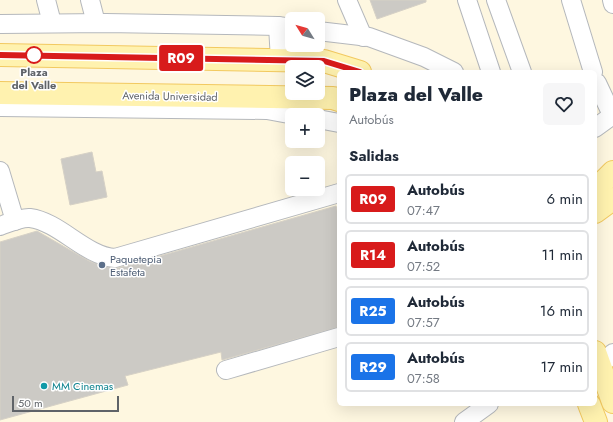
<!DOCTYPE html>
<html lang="es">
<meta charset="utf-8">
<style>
body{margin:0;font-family:Jost,sans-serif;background:#f6f6f7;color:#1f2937;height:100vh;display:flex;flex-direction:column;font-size:15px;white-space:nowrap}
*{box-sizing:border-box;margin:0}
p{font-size:13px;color:#747a83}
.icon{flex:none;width:22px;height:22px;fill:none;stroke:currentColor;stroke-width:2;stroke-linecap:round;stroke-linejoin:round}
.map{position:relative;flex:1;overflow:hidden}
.panel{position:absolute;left:337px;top:70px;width:260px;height:336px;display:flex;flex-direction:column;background:#fff;border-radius:6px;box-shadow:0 4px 16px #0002}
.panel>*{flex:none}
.badge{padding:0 8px;border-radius:3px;font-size:14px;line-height:26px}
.needle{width:26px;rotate:307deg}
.controls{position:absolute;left:285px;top:12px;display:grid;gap:8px}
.controls a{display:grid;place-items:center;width:40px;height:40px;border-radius:6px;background:#fff;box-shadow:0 4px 16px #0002;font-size:20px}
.scale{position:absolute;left:12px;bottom:10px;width:107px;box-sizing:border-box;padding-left:4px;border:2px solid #5f6368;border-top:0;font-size:11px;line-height:14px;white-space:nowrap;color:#5f6368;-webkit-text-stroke:3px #fff;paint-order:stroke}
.map>.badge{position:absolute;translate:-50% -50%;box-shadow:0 0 0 2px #fff}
h2{padding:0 12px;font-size:15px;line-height:36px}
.round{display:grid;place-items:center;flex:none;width:42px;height:42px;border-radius:6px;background:#f6f6f7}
.headline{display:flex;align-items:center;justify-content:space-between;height:68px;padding:0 12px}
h1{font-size:19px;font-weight:800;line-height:30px}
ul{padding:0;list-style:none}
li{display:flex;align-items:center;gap:12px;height:50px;margin:0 8px 6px;padding:0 4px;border:2px solid #e0e1e3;border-radius:6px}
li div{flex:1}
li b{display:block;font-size:15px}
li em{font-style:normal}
li .badge{min-width:44px;font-weight:700;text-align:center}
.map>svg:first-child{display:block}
</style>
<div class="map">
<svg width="613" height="422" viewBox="0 0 613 422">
<rect width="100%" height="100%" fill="#f1efe8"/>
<path fill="#fef7e0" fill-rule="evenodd" d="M0 0H613V422H0ZM292 19H318V45H292ZM292 67H318V93H292ZM339 72H595V404H339ZM292 115H318V141H292ZM292 163H318V189H292Z"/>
<g fill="#cccac5" stroke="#d6d1c6">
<polygon points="370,0 426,0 426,2 377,19"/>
<polygon points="92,152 96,172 102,171 107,197 70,205 61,159"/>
<polygon points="336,206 339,218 339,327 222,360 221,352 125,376 128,385 0,420 0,242 37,231 89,261 102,266 118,268"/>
</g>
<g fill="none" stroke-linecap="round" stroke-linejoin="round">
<defs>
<g id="minor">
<polyline points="46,0 52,23"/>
<polyline points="90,0 96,23"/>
<polyline points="347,0 363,37"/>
<polyline points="467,0 491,72"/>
<polyline points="496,0 522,72"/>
<polyline points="571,0 593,72"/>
<polyline points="612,0 613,4"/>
<polyline points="0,24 106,23 278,26 292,28"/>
<polyline points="278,26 280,60"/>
<polyline points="318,31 369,37 424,57 454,72"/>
<polyline points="597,83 612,115"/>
<polyline points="0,107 267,110 284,97"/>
<polyline points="267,110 294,115"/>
<polyline points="318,119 339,123"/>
<polyline points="595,128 613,115"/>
<polyline points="0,171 15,221"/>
<path d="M0 226C9 223 21 217 30 218 60 222 85 256 115 258L339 193"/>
<polyline points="600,366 613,353"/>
<polyline points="226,370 339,337"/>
<polyline points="464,422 489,404"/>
</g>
<g id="major">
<polyline points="0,55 324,61 360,72"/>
<polyline points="0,93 333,98 339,100"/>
<polyline points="595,190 613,172"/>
<polyline points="595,212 613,199"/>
<polyline points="595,352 613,402"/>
<polyline points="589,404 596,422"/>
</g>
</defs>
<use href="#minor" stroke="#b5b8bc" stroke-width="20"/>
<use href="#major" stroke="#f2c960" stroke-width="24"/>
<use href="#minor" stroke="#fff" stroke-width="18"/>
<use href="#major" stroke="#fff2af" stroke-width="22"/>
</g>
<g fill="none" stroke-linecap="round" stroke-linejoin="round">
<defs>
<polyline id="line" points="0,55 324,61 360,72"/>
</defs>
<use href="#line" stroke="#fff" stroke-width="9"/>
<use href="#line" stroke="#d81b1b" stroke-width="6"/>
</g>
<circle fill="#fff" stroke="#d81b1b" stroke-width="2" cx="34" cy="55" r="8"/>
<circle fill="#5c6f8a" stroke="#fff" stroke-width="1.5" cx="102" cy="265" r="4"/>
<circle fill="#0f9aa8" stroke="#fff" stroke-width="1.5" cx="44" cy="386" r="4"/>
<g text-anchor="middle" stroke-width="3" stroke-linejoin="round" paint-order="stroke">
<g font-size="11" font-weight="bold" fill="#5f6368" stroke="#fff">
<text x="34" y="76">Plaza<tspan x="34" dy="13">del Valle</tspan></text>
</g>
<g font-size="11" fill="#5f6368" stroke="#fff">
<text transform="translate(170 96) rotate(1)" y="4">Avenida Universidad</text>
</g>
<g font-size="11" fill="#4e5e75" stroke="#fff" text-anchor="start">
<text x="110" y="263">Paquetepia<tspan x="110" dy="13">Estafeta</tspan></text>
</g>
<g font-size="11" fill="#0d838f" stroke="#fff" text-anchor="start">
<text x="52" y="390">MM Cinemas</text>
</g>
</g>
</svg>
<div class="controls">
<a><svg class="needle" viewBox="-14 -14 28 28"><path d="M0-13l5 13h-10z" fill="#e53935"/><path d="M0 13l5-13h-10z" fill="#747a83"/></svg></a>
<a><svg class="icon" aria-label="layers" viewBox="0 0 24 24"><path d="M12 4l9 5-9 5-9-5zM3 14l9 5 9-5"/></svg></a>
<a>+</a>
<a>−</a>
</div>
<div class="scale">50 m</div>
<b class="badge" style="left:181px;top:58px;background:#d81b1b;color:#fff">R09</b>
<section class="panel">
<div class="headline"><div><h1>Plaza del Valle</h1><p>Autobús</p></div><a class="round"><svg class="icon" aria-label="heart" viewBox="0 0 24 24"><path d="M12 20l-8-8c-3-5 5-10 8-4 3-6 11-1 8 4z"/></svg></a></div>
<h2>Salidas</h2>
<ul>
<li><span class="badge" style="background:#d81b1b;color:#fff">R09</span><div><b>Autobús</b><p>07:47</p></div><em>6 min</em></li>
<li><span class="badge" style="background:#d81b1b;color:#fff">R14</span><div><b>Autobús</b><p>07:52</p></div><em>11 min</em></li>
<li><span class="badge" style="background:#1a73e8;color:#fff">R25</span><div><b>Autobús</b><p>07:57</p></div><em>16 min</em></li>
<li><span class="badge" style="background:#1a73e8;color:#fff">R29</span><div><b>Autobús</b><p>07:58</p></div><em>17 min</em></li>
</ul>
</section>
</div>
